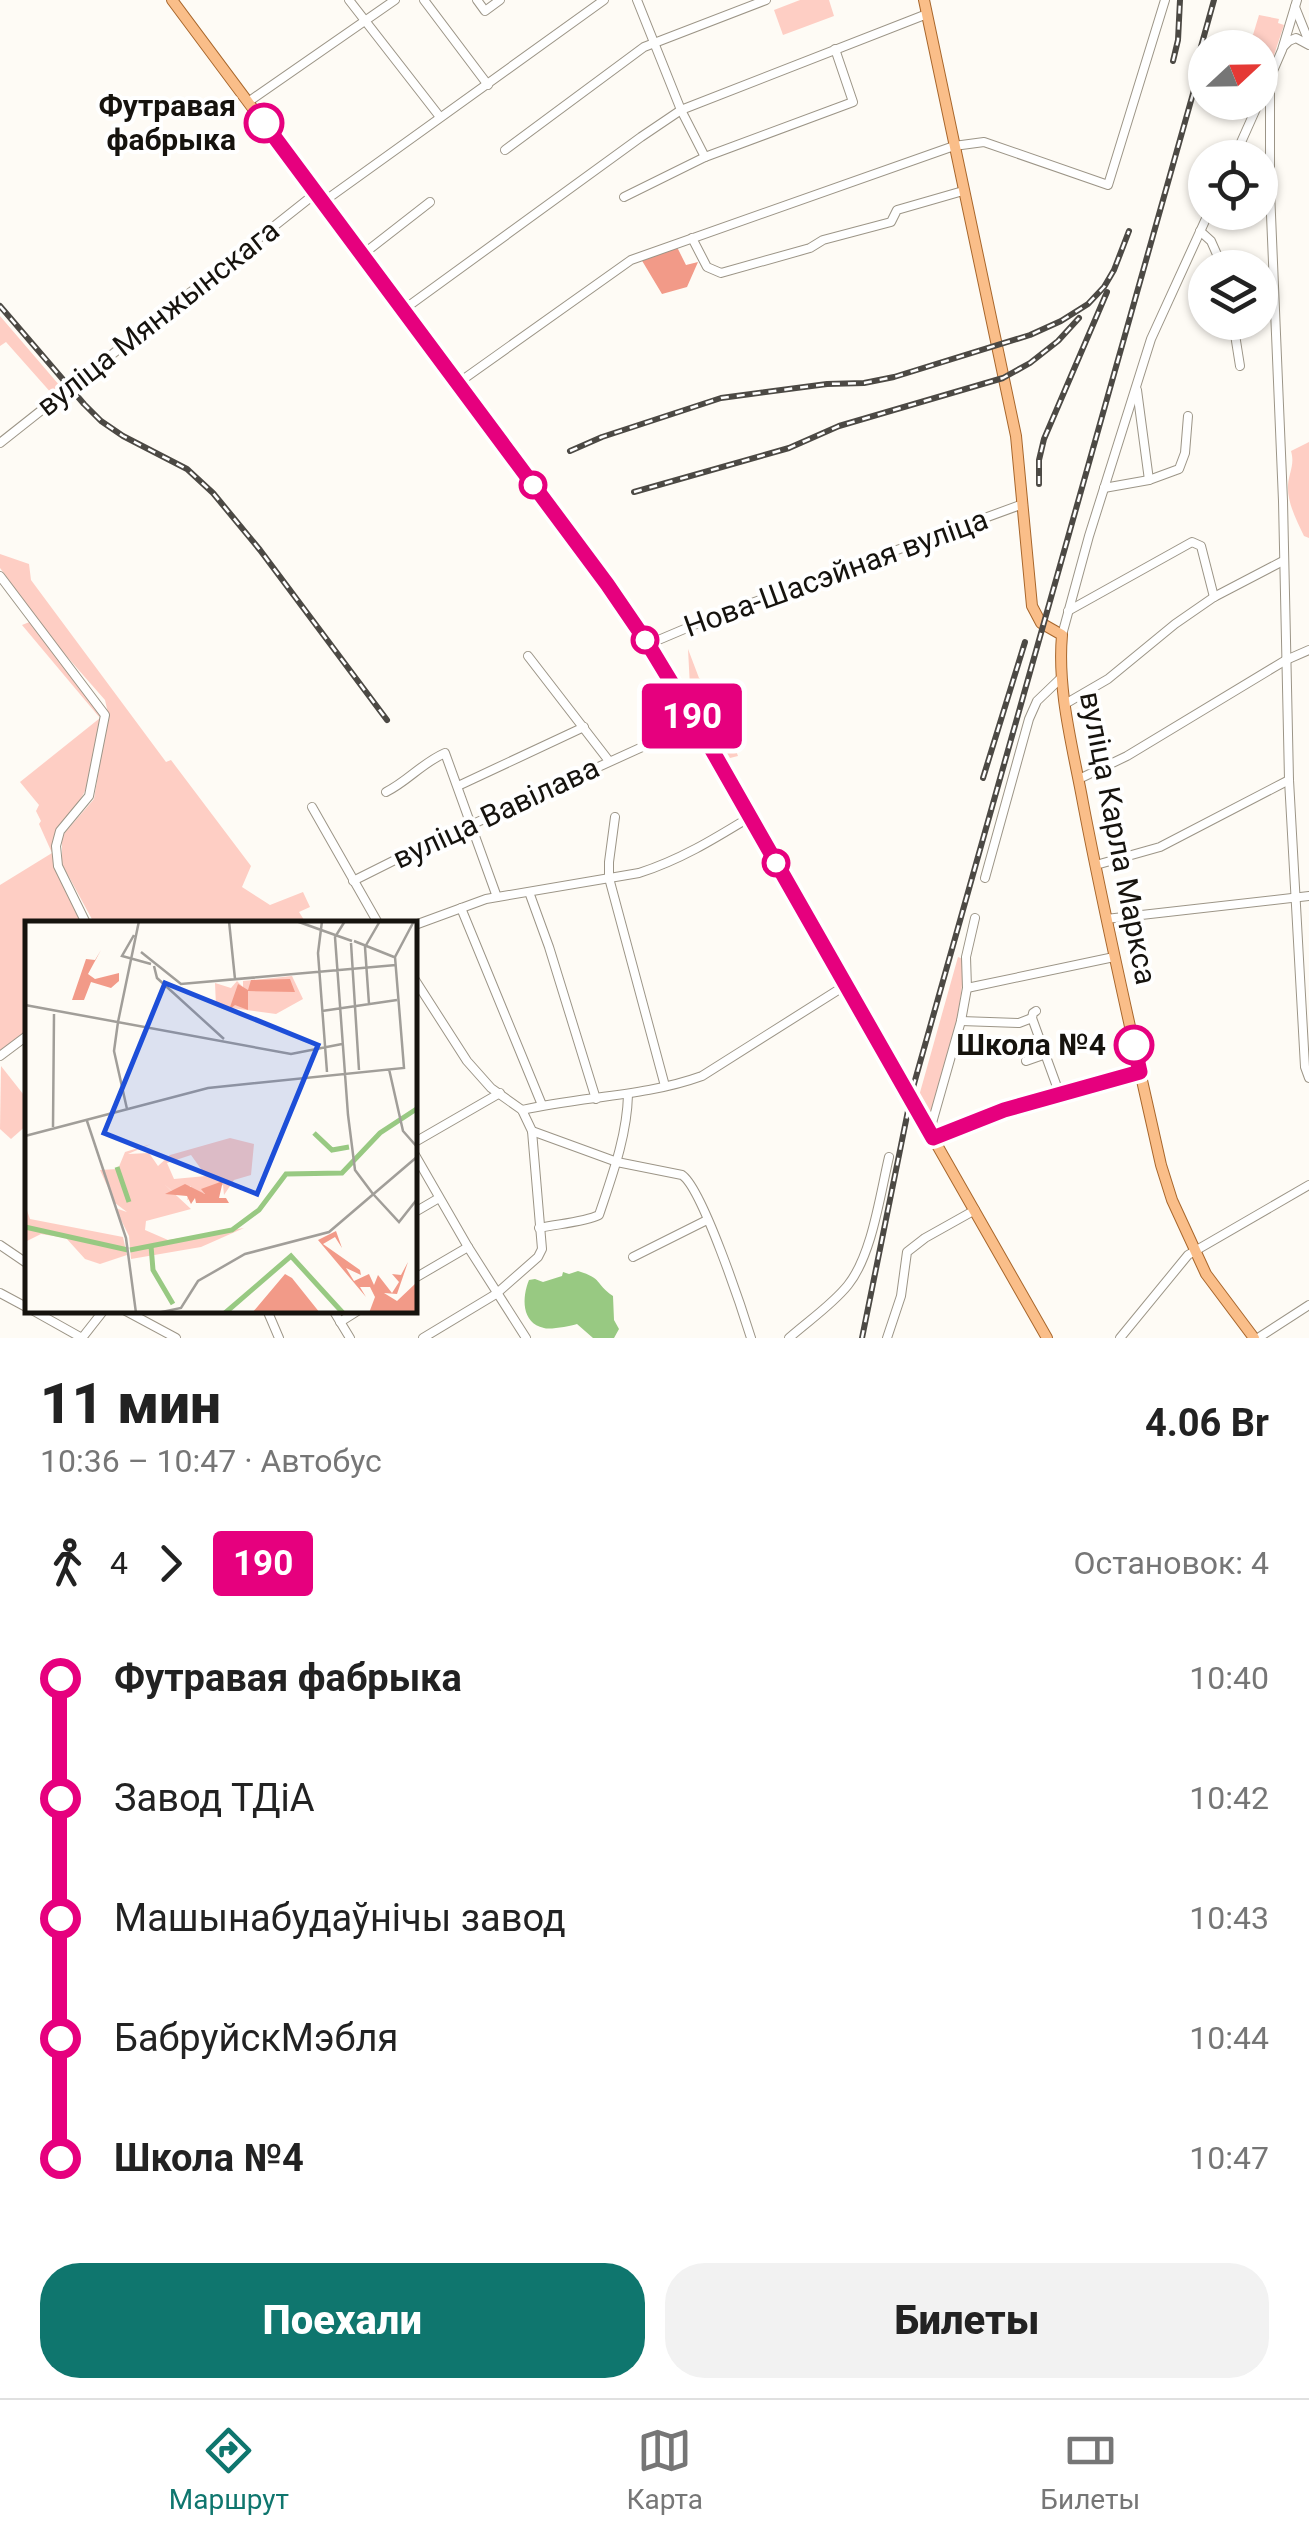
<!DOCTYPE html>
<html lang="ru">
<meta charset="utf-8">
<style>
body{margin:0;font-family:Roboto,sans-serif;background:#f2f2f2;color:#222;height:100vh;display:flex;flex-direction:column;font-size:38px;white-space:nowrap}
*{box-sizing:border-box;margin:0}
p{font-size:32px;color:#767676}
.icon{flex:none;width:55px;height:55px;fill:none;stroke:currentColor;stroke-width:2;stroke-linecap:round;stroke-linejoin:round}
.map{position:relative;height:1338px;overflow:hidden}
.drawer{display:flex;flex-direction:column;background:#fff;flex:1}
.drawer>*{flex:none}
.badge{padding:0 20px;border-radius:8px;font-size:35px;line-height:65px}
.needle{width:65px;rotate:68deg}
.buttons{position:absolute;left:1188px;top:30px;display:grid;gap:20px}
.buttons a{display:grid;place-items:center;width:90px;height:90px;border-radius:50%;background:#fff;box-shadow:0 2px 8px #0004;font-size:50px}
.map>.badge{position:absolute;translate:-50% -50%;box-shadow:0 0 0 5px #fff}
.legs{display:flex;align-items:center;gap:15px;height:110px;padding:0 40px;font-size:32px}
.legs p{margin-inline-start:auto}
.summary{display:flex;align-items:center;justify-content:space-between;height:170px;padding:0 40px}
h1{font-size:55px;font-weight:800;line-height:75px}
.action{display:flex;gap:20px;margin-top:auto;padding:20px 40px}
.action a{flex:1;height:115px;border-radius:40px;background:#0f766e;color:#fff;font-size:40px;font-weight:800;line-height:115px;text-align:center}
.action a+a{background:#f2f2f2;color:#222}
ul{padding:0 40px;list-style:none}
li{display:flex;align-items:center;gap:35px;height:120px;font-size:38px}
li i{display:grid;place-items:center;width:15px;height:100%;margin:0 12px;background:currentColor}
li i::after{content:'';width:25px;height:25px;margin:-12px;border:8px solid;border-radius:50%;background:#fff}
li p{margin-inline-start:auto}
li:first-child i{background:linear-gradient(#0000 50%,currentColor 0)}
li:last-child i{background:linear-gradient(currentColor 50%,#0000 0)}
.tab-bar{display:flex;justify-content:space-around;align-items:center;height:140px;border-top:2px solid #e0e0e0;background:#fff;font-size:28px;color:#767676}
.tab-bar a{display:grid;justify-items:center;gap:5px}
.tab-bar .active{color:#0f766e}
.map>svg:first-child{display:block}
</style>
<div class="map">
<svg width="1309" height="1338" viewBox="0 0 1309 1338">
<rect width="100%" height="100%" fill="#fefbf5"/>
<g fill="#fecec4">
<polygon points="800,0 829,0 834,16 783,35 774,10"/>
<polygon points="1259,15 1279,19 1278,23 1284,25 1266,79 1264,79 1260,72 1260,48 1249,48"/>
<polygon points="0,316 60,386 53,395 6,342 0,346"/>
<path d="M1309 442V538L1304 536C1297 521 1287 503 1288 485 1289 472 1295 465 1291 451Z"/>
<polygon points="0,554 29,564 31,580 166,762 171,760 251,866 242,887 270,905 303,892 310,907 299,912 306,923 94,923 62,864 62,836 94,799 108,713 105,700 55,643 0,568"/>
<path d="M32 621 98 708 100 718C96 739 94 762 88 783 80 810 52 824 53 853L82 923H28L27 1030 0 1051V885L52 853 39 824 41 821 36 811 39 805 20 782 100 718 22 625Z"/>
<polygon points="688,649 699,678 704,682 709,680 738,756 730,758 690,687"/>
<path d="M958 957 963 959C964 1012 946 1061 932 1112L929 1114 919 1096Z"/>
<polygon points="1,1066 27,1099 28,1124 11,1139 0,1129"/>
</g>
<polygon fill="#f29a88" points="677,247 686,265 698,262 687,287 662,294 641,259"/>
<path fill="#98c982" d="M578 1271C604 1279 594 1283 613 1296L614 1320 619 1329 614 1338H593L577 1324C570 1326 550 1330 544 1328 521 1323 522 1297 529 1280L535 1279 543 1282 562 1276 563 1272 569 1274Z"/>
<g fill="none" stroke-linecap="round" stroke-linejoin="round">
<defs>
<g id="minor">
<polyline points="349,0 440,117"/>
<polyline points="424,0 488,85"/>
<polyline points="477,0 485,11 500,0"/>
<polyline points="637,0 681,110 705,157"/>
<polyline points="1295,7 1309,42"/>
<polyline points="1284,46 1289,41 1296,38 1309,45"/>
<polyline points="1270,80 1270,191 1283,501 1289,780 1305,1067 1309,1078"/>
<polyline points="1260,101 1282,50 1297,0"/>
<polyline points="248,102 395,0"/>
<polyline points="505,150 644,47 766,0"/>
<polyline points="1234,158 1259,102"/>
<polyline points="624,197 705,157 853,102 835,49"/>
<polyline points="323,202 604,0"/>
<polyline points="1200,231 1211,241 1223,268"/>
<polyline points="692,238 707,267 721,273 810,248 823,240 891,222 897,210 963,191"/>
<polyline points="362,255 430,202"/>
<polyline points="403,310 641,137 681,110 927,14"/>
<polyline points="1233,322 1240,366"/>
<polyline points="458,383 631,260 954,146 984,142 1108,185 1165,0"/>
<polyline points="1137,390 1149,480"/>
<polyline points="0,443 316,193"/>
<polyline points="1104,488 1149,480 1179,469 1185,453 1188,416"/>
<polyline points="0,576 105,715 89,796 60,831 56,846 58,866 86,923"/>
<polyline points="1068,611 1192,542 1201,546 1214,597"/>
<polyline points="1062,635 1089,536 1151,339 1209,212"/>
<polyline points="649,644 708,619 1023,504"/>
<polyline points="528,656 609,761"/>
<polyline points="1065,704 1108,679 1175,624 1214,597 1283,561"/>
<polyline points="1079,779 1127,756 1286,660 1309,650"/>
<polyline points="458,786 584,727"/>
<path d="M386 792C408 781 422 763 445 753L497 897"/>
<polyline points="312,807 378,923"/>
<polyline points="615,817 609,862 609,878 665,1086"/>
<polyline points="1096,865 1160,847 1289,780"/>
<polyline points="985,878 1029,719 1037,701 1061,678"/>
<polyline points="353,881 405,855 673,733 694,720"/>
<polyline points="529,892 549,947 596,1099"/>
<polyline points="461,908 542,1105"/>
<polyline points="1106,919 1309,896"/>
<path d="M415 925 486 899 639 873C680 860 714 839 750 817"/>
<path d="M415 980 467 1061 491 1088 522 1110 532 1131 617 1162 682 1175C702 1188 742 1309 751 1338"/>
<polyline points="967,988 1114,957"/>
<polyline points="1036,1011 1033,1013 1032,1018 1060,1095"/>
<polyline points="961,1021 1019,1023 1032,1018"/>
<polyline points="0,1056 28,1035"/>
<polyline points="1026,1061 1046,1054"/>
<path d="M522 1110C582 1096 644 1097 702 1076L846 985"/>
<polyline points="927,1126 932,1123 961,1021 967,988 966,957 975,918"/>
<polyline points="933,1137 1004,1110 1141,1072"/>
<polyline points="415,1142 500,1093"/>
<polyline points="415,1155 468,1247 526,1338"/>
<polyline points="415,1212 439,1198"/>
<path d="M539 1228C557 1224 585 1222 599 1215 612 1176 627 1136 628 1095"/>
<polyline points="0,1245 28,1264"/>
<polyline points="633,1257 707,1220"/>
<polyline points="415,1278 468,1247"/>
<polyline points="0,1293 28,1308"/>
<polyline points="32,1310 82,1338"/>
<polyline points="124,1310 176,1338"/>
<polyline points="267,1310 279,1338"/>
<polyline points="333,1310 350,1338"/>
<polyline points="340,1322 359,1310"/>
<polyline points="82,1338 104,1310"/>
<polyline points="423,1338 496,1294 538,1257 542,1249 532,1131"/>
<path d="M789 1338C808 1321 832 1305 848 1285 872 1255 880 1195 889 1157"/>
<polyline points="887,1338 901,1296 907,1252 925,1238 975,1210"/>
<polyline points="1120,1338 1188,1255 1309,1185"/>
<polyline points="1258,1338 1309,1305"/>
</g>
<g id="major">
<polyline points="172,0 607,584 649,644 721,766 1047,1338"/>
<path d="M924 0 1016 436 1032 606 1041 623 1062 635C1057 691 1073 748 1083 803 1106 924 1134 1044 1161 1165L1172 1200 1206 1274 1254 1338"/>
</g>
</defs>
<use href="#minor" stroke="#9c9587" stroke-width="10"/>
<use href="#major" stroke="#a8662b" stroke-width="12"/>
<use href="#minor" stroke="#fff" stroke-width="8"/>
<use href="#major" stroke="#fabe89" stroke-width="10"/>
<defs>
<g id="rail">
<polyline points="1173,61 1178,40 1180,0"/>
<polyline points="1197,61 1214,0"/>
<polyline points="0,306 84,404 101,421 123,436 187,469 213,493 260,550 387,720"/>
<polyline points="570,451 602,437 721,398 827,384 864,383 894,377 1030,335 1061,321 1088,304 1104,287 1114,270 1129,231"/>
<polyline points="1039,484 1039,460 1044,439 1107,292"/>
<polyline points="634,492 789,448 839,426 1003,378 1030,363 1058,341 1079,318"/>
<polyline points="983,778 1025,642"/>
<polyline points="862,1338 912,1091 1205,51"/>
</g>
</defs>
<use href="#rail" stroke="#4c4944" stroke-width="6"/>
<use href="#rail" stroke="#fff" stroke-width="2.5" stroke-dasharray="8" stroke-linecap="butt"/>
</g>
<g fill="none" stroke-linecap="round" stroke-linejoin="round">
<defs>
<polyline id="line-1" points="264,123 607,584 648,644 708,743 933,1138 1004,1110 1140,1072 1134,1045"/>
</defs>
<use href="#line-1" stroke="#fff" stroke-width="22"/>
<use href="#line-1" stroke="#e6007e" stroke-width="15"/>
</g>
<g fill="#fff" stroke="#e6007e" stroke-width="5">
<circle cx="264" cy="123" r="18"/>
<circle cx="533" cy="485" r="12"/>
<circle cx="645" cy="640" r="12"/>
<circle cx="776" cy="863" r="12"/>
<circle cx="1134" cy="1045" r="18"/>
</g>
<g text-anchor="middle" stroke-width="8" stroke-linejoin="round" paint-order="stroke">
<g font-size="30" font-weight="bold" fill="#16130e" stroke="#fff" text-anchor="end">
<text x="236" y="116">Футравая<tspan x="236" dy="34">фабрыка</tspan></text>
<text x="1106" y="1055">Школа №4</text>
</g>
<g font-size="30" fill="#16130e" stroke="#fff">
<text transform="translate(158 318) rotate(-38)" y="10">вуліца Мянжынскага</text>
<text transform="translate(836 573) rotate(-20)" y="10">Нова-Шасэйная вуліца</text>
<text transform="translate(496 813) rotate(-25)" y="10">вуліца Вавілава</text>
<text transform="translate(1118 838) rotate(79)" y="10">вуліца Карла Маркса</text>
</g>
</g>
<g transform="translate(25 921)">
<rect width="392" height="392" fill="#fefbf5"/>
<path d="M267 55 278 78 251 93 191 85 190 62 206 67 212 60 218 66V60ZM205 217 229 223 226 254 209 259 199 274 198 264 162 279 166 265 147 270 139 263 166 288 121 300 120 309 143 319 219 307 176 326 106 338 104 315 90 287 102 291 90 282 75 249 93 248 100 231 126 223 103 233 124 232 133 245 145 234ZM166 234 181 255 149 258 142 242ZM0 284 5 298 98 316 102 334 75 343 60 338 41 317 16 313 0 321Z" fill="#fecec4" fill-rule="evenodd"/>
<path d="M76 29 63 53 70 58 94 52V60L86 67 66 61 59 79H47L61 38 70 39ZM265 58 270 71 223 70V89L210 84 204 89 213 63 223 69 226 59ZM198 260 194 277H201L204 282H171L170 277 166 283 162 275 140 273 160 263 180 273 176 268ZM311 310 317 327 310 316 298 323 335 349 336 354 321 347 329 360 344 353 349 364 353 354 367 372 374 361 367 353 376 354 383 341 372 373 359 372 372 380 391 362V392H344L350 376 345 366H335L341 376 293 319ZM260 353 267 357 295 392H227Z" fill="#f29a88"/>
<path fill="none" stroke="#98c982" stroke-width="5" d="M289 212 307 229 324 226M92 246 104 281M0 306 103 329M126 325 128 349 148 383M105 329 207 309 234 289 261 253 317 252 355 212 393 187M200 392 266 335 318 392"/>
<path fill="none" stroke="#a19e99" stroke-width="2.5" d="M204 0 210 58M271 0 327 20M297 0 293 32 302 151M320 0 310 16 323 194 330 249 348 273M109 14 97 35 126 43M329 20 369 36M326 22 334 149M116 31 156 63 371 44M129 45 132 57 199 118M344 83 340 26 355 0M0 84 266 133 317 123M297 90 372 79M93 101 89 130 102 188M93 101 114 0M364 148 378 210 393 227M62 200 101 317 111 392M28 206 29 93M0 215 183 167 379 147 370 36 389 0M349 274 374 301 393 277M132 392 156 387 173 360 220 333 304 311 393 235"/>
<path fill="#1d4ed8" fill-opacity="0.15" stroke="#1d4ed8" stroke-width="5" d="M140 62 293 124 232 273 79 212Z"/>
<rect width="392" height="392" fill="none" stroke="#16130e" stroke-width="5"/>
</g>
</svg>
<div class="buttons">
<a><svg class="needle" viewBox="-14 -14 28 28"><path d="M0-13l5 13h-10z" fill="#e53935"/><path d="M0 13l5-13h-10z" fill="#767676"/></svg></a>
<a><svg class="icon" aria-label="locate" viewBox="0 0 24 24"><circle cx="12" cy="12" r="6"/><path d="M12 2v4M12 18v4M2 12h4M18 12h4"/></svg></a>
<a><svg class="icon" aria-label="layers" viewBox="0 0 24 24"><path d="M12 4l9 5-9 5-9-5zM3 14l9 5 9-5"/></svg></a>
</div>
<b class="badge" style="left:692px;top:716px;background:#e6007e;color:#fff">190</b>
</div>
<section class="drawer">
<div class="summary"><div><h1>11 мин</h1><p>10:36 – 10:47 · Автобус</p></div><b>4.06 Br</b></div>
<div class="legs"><svg class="icon" aria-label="walk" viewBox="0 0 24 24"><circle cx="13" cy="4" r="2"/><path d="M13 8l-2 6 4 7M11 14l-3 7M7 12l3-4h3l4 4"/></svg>4<svg class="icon" aria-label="forward" viewBox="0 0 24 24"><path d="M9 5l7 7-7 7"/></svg><b class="badge" style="background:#e6007e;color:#fff">190</b><p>Остановок: 4</p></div>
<ul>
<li><i style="color:#e6007e"></i><b>Футравая фабрыка</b><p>10:40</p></li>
<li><i style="color:#e6007e"></i><span>Завод ТДіА</span><p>10:42</p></li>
<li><i style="color:#e6007e"></i><span>Машынабудаўнічы завод</span><p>10:43</p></li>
<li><i style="color:#e6007e"></i><span>БабруйскМэбля</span><p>10:44</p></li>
<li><i style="color:#e6007e"></i><b>Школа №4</b><p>10:47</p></li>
</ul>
<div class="action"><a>Поехали</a><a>Билеты</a></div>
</section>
<nav class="tab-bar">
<a class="active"><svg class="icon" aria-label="directions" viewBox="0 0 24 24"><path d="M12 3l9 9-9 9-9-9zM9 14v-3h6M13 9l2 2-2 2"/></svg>Маршрут</a>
<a><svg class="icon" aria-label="map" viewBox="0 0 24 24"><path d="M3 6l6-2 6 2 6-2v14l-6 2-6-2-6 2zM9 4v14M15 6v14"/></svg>Карта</a>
<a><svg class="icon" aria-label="tickets" viewBox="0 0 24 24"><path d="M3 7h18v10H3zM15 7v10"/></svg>Билеты</a>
</nav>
